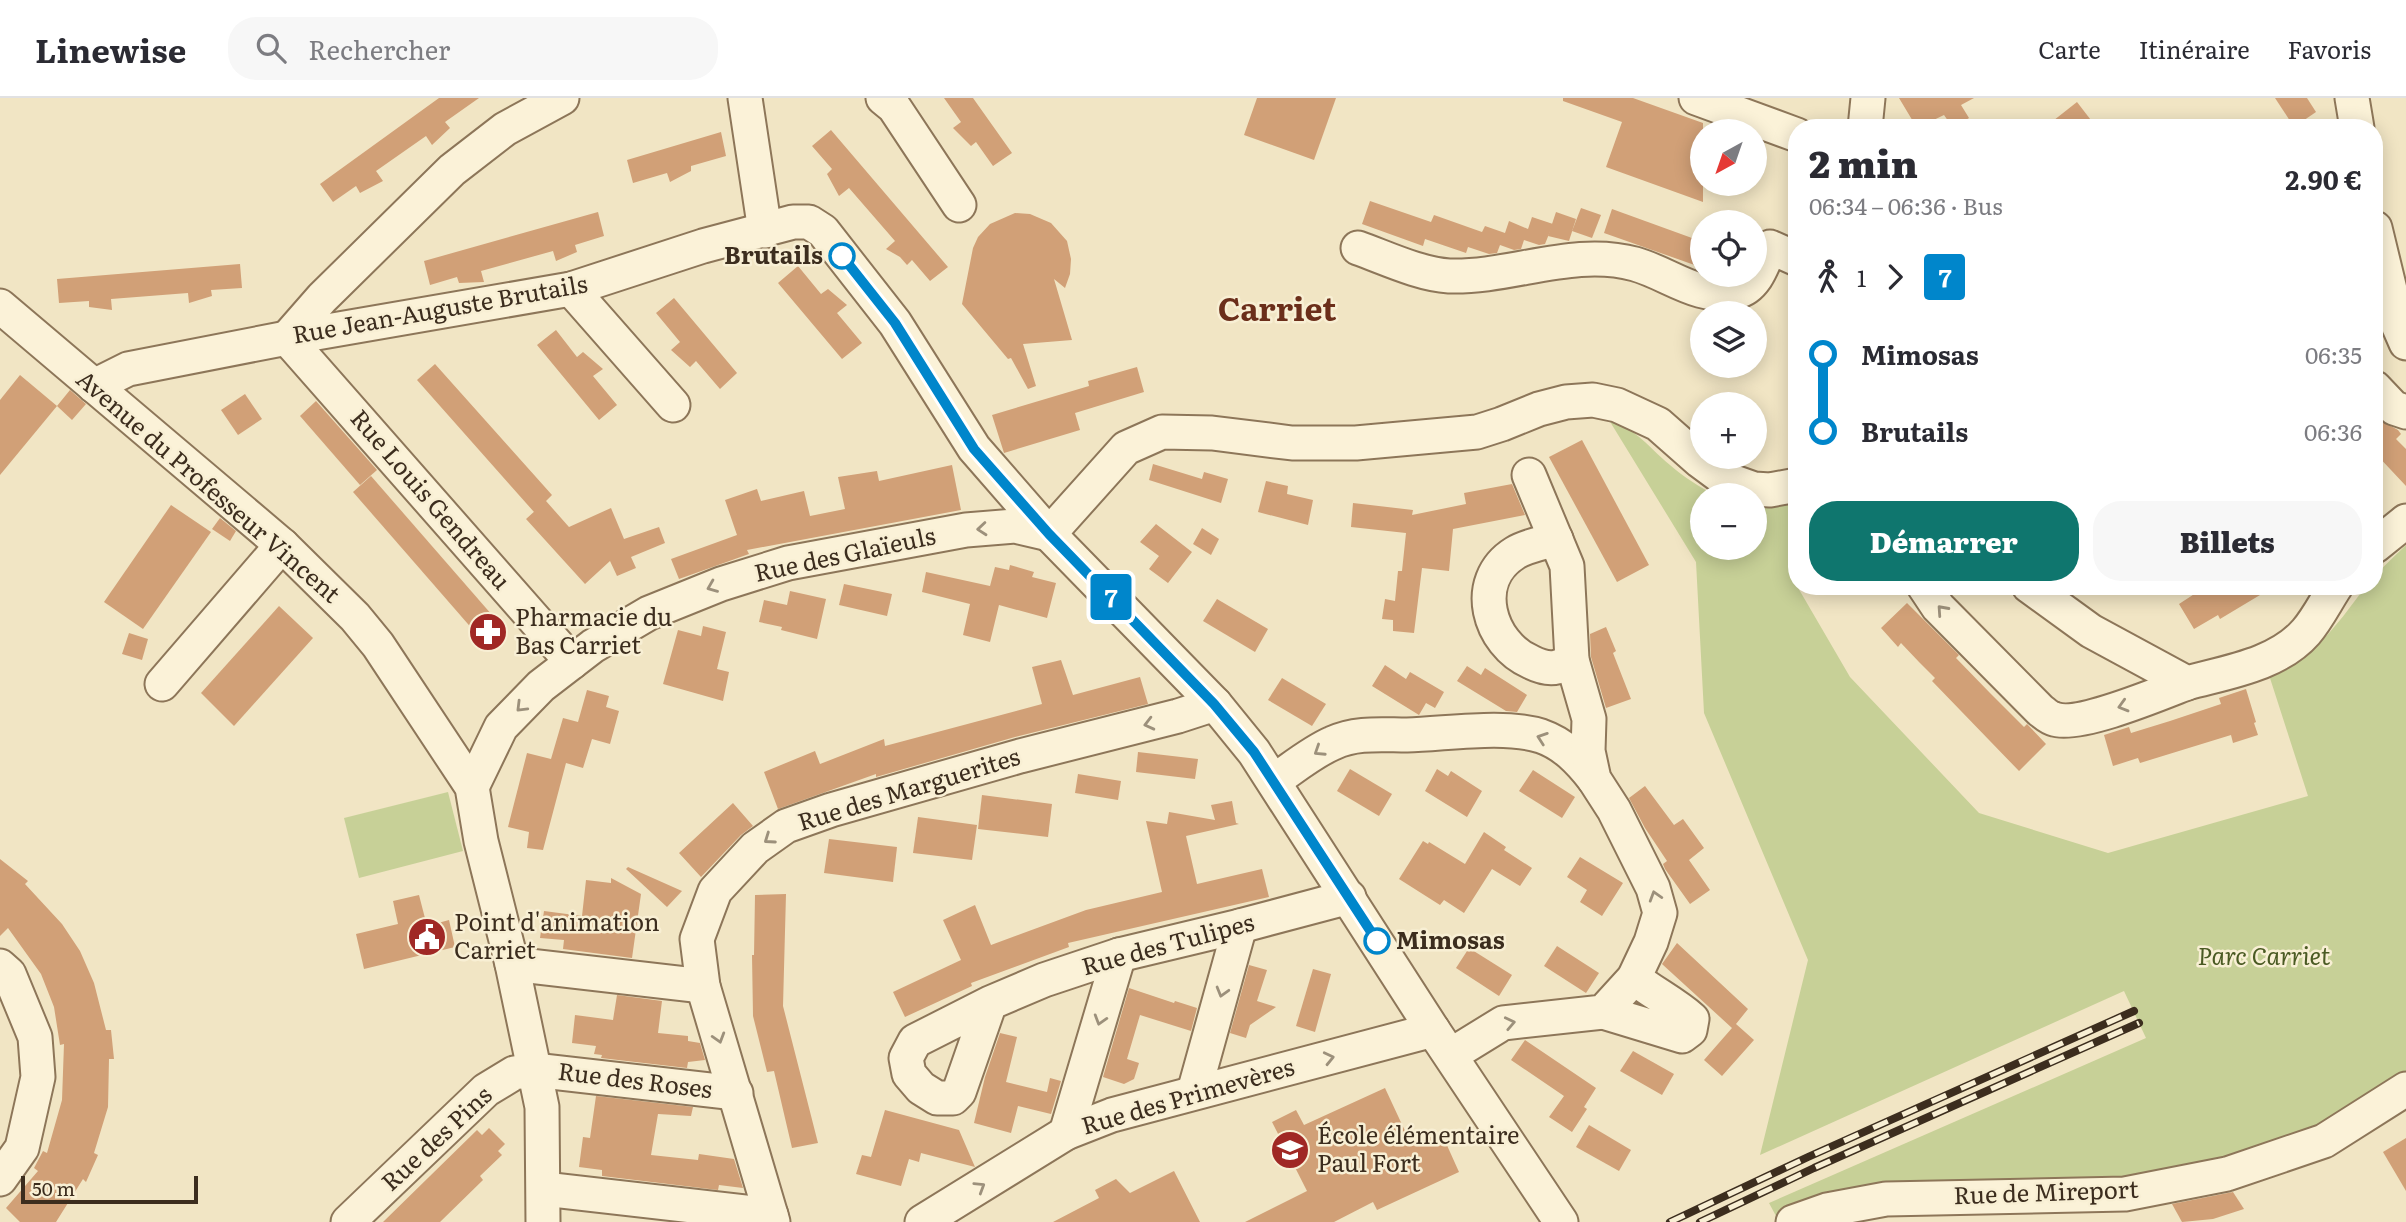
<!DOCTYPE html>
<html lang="fr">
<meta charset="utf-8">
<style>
body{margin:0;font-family:Literata,serif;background:#f7f7f7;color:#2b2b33;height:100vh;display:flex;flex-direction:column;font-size:26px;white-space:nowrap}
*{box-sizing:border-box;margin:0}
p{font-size:23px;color:#7c7c81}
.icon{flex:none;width:38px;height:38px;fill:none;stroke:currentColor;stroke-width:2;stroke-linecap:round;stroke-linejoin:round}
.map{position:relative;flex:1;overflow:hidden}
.panel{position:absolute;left:1788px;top:21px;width:595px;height:476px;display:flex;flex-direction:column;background:#fff;border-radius:28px;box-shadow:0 4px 18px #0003}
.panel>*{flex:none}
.badge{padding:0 14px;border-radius:5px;font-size:24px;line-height:46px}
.needle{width:46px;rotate:220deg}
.fabs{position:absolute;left:1690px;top:21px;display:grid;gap:14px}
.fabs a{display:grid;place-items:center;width:77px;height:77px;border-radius:50%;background:#fff;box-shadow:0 4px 18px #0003;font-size:35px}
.scale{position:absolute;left:21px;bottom:18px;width:177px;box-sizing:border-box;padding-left:7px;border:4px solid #3c2d1e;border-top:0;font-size:19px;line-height:24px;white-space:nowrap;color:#3c2d1e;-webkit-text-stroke:5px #f8efd4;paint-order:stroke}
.map>.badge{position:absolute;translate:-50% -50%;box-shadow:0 0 0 4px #fff}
.legs{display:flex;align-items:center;gap:10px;height:77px;padding:0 21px;font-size:23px}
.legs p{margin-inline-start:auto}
.headline{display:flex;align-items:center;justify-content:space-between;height:119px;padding:0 21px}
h1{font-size:38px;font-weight:800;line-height:52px}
.cta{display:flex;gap:14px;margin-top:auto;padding:14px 21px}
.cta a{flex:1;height:80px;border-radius:28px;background:#0f766e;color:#fff;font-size:28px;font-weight:800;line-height:80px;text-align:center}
.cta a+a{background:#f7f7f7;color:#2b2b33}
ul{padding:0 21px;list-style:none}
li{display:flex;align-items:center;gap:24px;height:77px;font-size:26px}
li i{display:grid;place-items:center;width:10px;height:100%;margin:0 9px;background:currentColor}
li i::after{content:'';width:18px;height:18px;margin:-9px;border:5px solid;border-radius:50%;background:#fff}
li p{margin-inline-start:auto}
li:first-child i{background:linear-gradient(#0000 50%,currentColor 0)}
li:last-child i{background:linear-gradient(currentColor 50%,#0000 0)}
header{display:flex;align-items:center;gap:42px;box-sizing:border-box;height:98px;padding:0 35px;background:#fff;border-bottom:2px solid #e1e1e2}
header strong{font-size:33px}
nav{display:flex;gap:38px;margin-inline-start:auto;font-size:24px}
.search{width:490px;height:63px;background:#f7f7f7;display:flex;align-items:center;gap:18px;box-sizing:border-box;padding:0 24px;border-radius:28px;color:#7c7c81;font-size:26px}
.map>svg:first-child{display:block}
</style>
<header>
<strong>Linewise</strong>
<div class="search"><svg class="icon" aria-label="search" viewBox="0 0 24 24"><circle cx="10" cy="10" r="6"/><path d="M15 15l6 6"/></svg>Rechercher</div>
<nav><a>Carte</a><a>Itinéraire</a><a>Favoris</a></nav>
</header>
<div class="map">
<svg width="2406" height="1124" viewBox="0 0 2406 1124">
<rect width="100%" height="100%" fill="#f1e5c4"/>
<g fill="#c7d097">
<path d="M1609 322C1639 333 1647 348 1670 367 1684 379 1699 389 1716 397H1703V450H1755V408L1770 410 1797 404V488L1850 579 1979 715 2108 755 2308 698 2269 577C2318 556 2335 529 2366 488H2375V477L2406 447V982L2357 1015 2242 1060 2144 1079 1844 1092 1776 1118 1769 1105 2146 940 2124 893 1760 1057 1808 862 1704 615 1696 464Z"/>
<polygon points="448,694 463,753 359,780 344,720"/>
</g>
<g fill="#d1a077">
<polygon points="439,0 479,0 445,24 450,30 432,47 426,38 376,73 383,83 360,95 356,88 333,104 320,86"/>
<polygon points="944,0 973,0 1012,55 993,68 976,44 971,48 953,30 961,24"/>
<polygon points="1257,0 1336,0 1314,62 1244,37"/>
<polygon points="1563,0 1633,0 1703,25 1703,104 1606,69 1622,24 1563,3"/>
<polygon points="1899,0 1974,0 1961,7 1969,20 1953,30 1944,17 1917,30"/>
<polygon points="2275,0 2307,0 2316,14 2294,29"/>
<polygon points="2077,4 2097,30 2044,30"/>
<polygon points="831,32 948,169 930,183 912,162 907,167 900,159 886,151 895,143 849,90 839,98 827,76 832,71 812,48"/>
<polygon points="721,34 726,58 691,68 691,73 670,84 667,75 633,85 627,62"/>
<polygon points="1370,103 1431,124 1434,117 1482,134 1485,128 1505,135 1509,123 1528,131 1532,119 1553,126 1545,146 1539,147 1524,142 1521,151 1514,152 1500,147 1497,155 1489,156 1468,149 1466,155 1425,141 1423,148 1362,126"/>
<polygon points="1581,110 1601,117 1592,140 1572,133"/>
<polygon points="1612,111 1703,144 1703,170 1604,135"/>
<polygon points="598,114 604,138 575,147 577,154 556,163 553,153 481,173 484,184 459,185 457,179 430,187 424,163"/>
<polygon points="1556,114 1576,121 1569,143 1548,138"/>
<polygon points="1015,115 1030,116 1051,125 1067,143 1071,161 1070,176 1065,190 1054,181 1072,242 1023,246 1036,288 1028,291 1011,260 1008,261 962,206 973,150 978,139 990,126"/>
<polygon points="240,166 242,190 211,192 212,198 189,205 188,195 111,201 112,212 89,209 89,203 59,205 57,181"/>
<polygon points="798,168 821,196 828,191 847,207 837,215 862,245 842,261 778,185"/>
<polygon points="674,200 737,275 720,291 696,263 690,269 671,252 680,244 656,215"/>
<polygon points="556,232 577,259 583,254 603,271 593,278 617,307 599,322 537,247"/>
<polygon points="435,266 552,397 546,403 569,429 611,410 624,441 659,429 665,445 631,459 636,470 617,478 610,463 585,486 526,421 536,412 534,414 417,282"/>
<polygon points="1137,269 1144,294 1075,315 1080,332 1004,355 992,317 1089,288 1088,283"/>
<polygon points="20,277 57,308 0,377 0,302"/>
<polygon points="70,292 86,306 72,322 57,308"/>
<polygon points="245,296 262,321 238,337 221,312"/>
<polygon points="316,303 377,372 360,387 300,318"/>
<polygon points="2378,321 2398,332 2401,336 2396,341 2406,351 2406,388 2375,355 2375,325"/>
<polygon points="1582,342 1649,467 1617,484 1549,359"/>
<polygon points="1153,366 1202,381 1204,374 1228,381 1221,405 1149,382"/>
<polygon points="952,367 961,412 747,452 749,456 679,481 671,461 737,437 725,402 757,391 761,403 804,393 810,418 845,411 838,379 877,373 879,383"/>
<polygon points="371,378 499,525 481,541 353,394"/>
<polygon points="1266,383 1288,388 1287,396 1313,402 1308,427 1258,414"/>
<polygon points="1512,386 1525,417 1453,431 1449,473 1422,470 1414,535 1393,533 1393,522 1382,521 1385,501 1395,503 1398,473 1402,473 1406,435 1351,429 1353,405 1413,412 1412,417 1466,406 1464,395"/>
<polygon points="171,407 211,434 143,531 104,504"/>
<polygon points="220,420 236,433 230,443 212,431"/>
<polygon points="1156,426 1192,454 1168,485 1149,471 1159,458 1140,444"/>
<polygon points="1202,430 1219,441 1211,457 1193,446"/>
<polygon points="1010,467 1034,474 1032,479 1056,485 1047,520 999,507 990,544 963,537 970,506 922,494 926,474 990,488 995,469 1009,472"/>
<polygon points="844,486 892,496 887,518 839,507"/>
<polygon points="2218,488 2275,488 2220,521 2218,517 2194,531 2179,506 2202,491 2205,496"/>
<polygon points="790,493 826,501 817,541 781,532 782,529 759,524 764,502 787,507"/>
<polygon points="1217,501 1268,531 1255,554 1203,523"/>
<polygon points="1907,505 1959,557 1956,560 1990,595 2024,629 2027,626 2046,646 2019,673 1932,583 1935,580 1919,564 1901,545 1898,549 1881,530"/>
<polygon points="279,508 313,540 234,628 201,595"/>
<polygon points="703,528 726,534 717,571 729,574 723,603 663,586 678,532 701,538"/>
<polygon points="1606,529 1616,553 1613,555 1631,601 1606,610 1591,559 1590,536"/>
<polygon points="129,535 148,541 142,562 122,556"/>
<polygon points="1061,562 1073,597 1140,579 1148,606 1015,639 876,679 876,676 778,711 764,674 815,653 820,666 884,641 885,648 1042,606 1032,569"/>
<polygon points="1385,567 1406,581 1410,574 1444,594 1435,610 1426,605 1419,617 1372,588"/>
<polygon points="1467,568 1481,577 1485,570 1527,597 1517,614 1506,613 1457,583"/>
<polygon points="1282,580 1326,606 1312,628 1268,602"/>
<polygon points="2246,591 2256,624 2254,625 2258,637 2233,645 2231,637 2140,665 2138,660 2113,668 2104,637 2129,629 2131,635 2170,623 2221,606 2219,600"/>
<polygon points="587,592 609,598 606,609 619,613 610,646 592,641 583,670 566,665 543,752 527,750 529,734 508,729 527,655 551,661 563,620 578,624"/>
<polygon points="1138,654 1198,661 1195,681 1136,674"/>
<polygon points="1350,671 1392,696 1379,718 1337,693"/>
<polygon points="1437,671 1448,678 1451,673 1482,693 1467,719 1425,693"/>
<polygon points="1533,672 1575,699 1562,720 1519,693"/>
<polygon points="1078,676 1121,683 1118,702 1075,695"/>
<polygon points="1645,688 1674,727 1683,721 1704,750 1689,762 1710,792 1690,806 1665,771 1663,766 1667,763 1645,730 1629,700"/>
<polygon points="982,697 1052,706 1048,739 978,731"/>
<polygon points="1232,703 1236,725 1239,726 1186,738 1197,786 1262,771 1269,799 1068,845 1069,849 971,885 972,888 905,919 893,894 961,862 943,822 975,807 991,847 1086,812 1162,794 1146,723 1167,726 1169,714 1215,722 1211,707"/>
<polygon points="733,705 753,728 741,737 701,779 679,755"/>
<polygon points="918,719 977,727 972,762 913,755"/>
<polygon points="1484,734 1506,749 1504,752 1532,770 1520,788 1492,771 1464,815 1444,802 1440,807 1399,781 1423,743 1428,746 1429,744 1465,766"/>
<polygon points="829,741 897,749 893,784 824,775"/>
<polygon points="1580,759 1623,785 1602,818 1580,804 1587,792 1567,779"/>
<polygon points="0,761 28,783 25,786 62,826 80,853 94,885 106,932 111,932 114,961 109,961 108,1009 94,1055 98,1057 86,1084 83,1081 56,1124 20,1124 6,1110 38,1073 34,1070 43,1053 47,1055 62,1002 64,946 60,947 54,909 41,876 8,830 0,838"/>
<polygon points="628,769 682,793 667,809 626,771"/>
<polygon points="611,780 641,796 632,860 563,851 564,842 540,840 544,813 582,818 586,782 611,785"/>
<polygon points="786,796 783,908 818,1045 792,1050 774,973 767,974 753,918 752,857 754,857 755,797"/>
<polygon points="419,797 427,828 449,822 455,849 364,871 356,836 398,826 393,803"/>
<polygon points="1677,845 1748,911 1736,926 1754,942 1722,978 1704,962 1732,930 1662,866"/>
<polygon points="1557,848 1599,875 1586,895 1544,868"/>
<polygon points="1469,850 1512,877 1499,898 1456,870"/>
<polygon points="1249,867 1267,872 1257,903 1276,909 1250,927 1246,940 1230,935"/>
<polygon points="1313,871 1331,876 1315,934 1296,928"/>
<polygon points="1129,890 1174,905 1175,903 1197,910 1191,933 1140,917 1127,961 1139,965 1134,981 1124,986 1103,979"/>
<polygon points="617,897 662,903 658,935 688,938 688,943 700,945 705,962 688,964 687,970 601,960 602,957 594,956 596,948 572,945 575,917 613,922"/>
<polygon points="1000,935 1017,939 1006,984 1047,994 1050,980 1061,983 1051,1016 1018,1008 1011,1035 974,1025 985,979"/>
<polygon points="1525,942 1596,990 1584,1009 1587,1011 1572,1034 1549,1019 1564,998 1511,962"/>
<polygon points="1633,953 1674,976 1662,997 1620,973"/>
<polygon points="1385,990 1412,1048 1441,1034 1459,1074 1377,1112 1373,1104 1334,1124 1245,1124 1307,1093 1272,1024 1296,1012 1304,1027"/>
<polygon points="596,998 693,1009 691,1018 658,1016 651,1057 698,1062 699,1056 734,1061 743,1090 719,1087 718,1092 602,1078 602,1072 579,1069 583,1039 590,1040"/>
<polygon points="885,1012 959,1032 975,1069 921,1055 919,1064 909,1061 901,1088 856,1076 862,1057 871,1059"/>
<polygon points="1589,1027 1631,1052 1619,1073 1576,1049"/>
<polygon points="489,1030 505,1046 498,1053 502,1057 480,1078 483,1082 440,1124 383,1124 477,1032 482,1037"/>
<polygon points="2406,1040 2406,1093 2383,1054"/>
<polygon points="1174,1073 1200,1124 1053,1124 1099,1100 1095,1092 1116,1081 1130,1095"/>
<polygon points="2233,1094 2244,1111 2213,1121 2182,1124 2172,1106"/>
</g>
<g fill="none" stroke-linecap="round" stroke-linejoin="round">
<defs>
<g id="minor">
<polyline points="562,0 505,31 452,72 322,200 287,240 572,564"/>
<polyline points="745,0 765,133"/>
<polyline points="883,0 894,9 959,107"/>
<polyline points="1696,0 1797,37"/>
<polyline points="2352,0 2357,30"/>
<polyline points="1865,30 1868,0"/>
<polyline points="2375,130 2399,229 2406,245"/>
<path d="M1358 150C1386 160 1419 176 1449 178 1511 180 1574 149 1635 166 1670 176 1698 202 1736 194 1756 190 1763 166 1770 149L1797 161"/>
<polyline points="571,191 673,307"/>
<polyline points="0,208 282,447 355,519 378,547 472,689 481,743 512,866 542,1009 543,1124"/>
<polyline points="94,288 128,271 287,240 571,191 703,148 793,124 809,124 823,133 895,225 974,350 1049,436 1215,606 1254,654 1433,932 1561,1124"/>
<polyline points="2375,290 2394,310 2406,314"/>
<polyline points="1049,436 1126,350 1162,334 1212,335 1292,345 1356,345 1477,334 1502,326 1539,311 1566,304 1593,302 1617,307 1658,326 1700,363 1723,380 1754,391 1770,392 1797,387"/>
<path d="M1556 441C1543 445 1526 448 1515 455 1470 483 1489 546 1531 564 1539 568 1549 571 1557 569 1562 568 1568 564 1572 562"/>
<polyline points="2375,448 2406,423"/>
<path d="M1924 488 1938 509 2040 612C2044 615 2049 620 2054 621 2078 630 2161 595 2187 585"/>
<path d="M2029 488 2091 533 2187 585C2227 574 2277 567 2306 534 2318 520 2326 503 2336 488"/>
<polyline points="162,586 282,447"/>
<path d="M1274 683C1293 670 1312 654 1333 645 1356 634 1382 637 1407 637 1447 636 1503 626 1541 638 1564 646 1579 662 1594 681"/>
<polyline points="472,689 501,629 541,588 593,548 649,515 721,486 788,465 966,432 1015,428 1049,436"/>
<polyline points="512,866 703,888"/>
<polyline points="0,868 9,876 35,939 38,979 22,1050 0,1081"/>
<polyline points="990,905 959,994 953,1000 937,1000 921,990 909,976 906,960 915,943 990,905 1044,882 1119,857 1240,828 1349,799"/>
<path d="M1603 914 1682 938 1690 932 1692 921C1674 905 1653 895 1634 880"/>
<polyline points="1451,957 1503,925 1603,914 1634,880 1651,844 1660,815 1653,790 1614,712 1594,681 1588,653 1589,621 1572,562 1567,468 1529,377"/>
<polyline points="1194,994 1240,828"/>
<polyline points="1066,1035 1119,857"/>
<polyline points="544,1091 771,1117"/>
<polyline points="348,1124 486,992 514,975 534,972 736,995"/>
<polyline points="773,1124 703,888 697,841 715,793 755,750 786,728 831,712 1020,658 1178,618 1215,606"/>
<polyline points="922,1124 1066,1035 1112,1017 1433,932"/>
<polyline points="1793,1124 1827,1112 1886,1101 2125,1096 2227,1076 2324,1043 2406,991"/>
</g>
</defs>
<use href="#minor" stroke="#8d7659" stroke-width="37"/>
<use href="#minor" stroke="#fbf2d8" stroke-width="33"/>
<defs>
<g id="rail">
<polyline points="1670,1124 1808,1059 2134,913"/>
<polyline points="1700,1124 1814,1070 2139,925"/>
</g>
</defs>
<use href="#rail" stroke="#3c2d1e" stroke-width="8"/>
<use href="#rail" stroke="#f8efd4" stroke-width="5" stroke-dasharray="16" stroke-linecap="butt"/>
</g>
<defs><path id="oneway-chevron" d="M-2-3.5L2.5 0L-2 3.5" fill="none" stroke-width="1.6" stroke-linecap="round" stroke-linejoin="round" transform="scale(1.75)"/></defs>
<g stroke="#9c907b">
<use href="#oneway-chevron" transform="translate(982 431) rotate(175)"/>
<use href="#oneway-chevron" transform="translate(712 489) rotate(158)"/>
<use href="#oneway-chevron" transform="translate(1942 512) rotate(-132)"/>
<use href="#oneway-chevron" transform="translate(2123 608) rotate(164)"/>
<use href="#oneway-chevron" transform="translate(521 609) rotate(135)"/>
<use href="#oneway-chevron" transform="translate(1149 626) rotate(166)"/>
<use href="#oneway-chevron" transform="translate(1542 640) rotate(-161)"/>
<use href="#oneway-chevron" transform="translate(1319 653) rotate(147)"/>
<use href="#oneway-chevron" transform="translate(769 741) rotate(145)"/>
<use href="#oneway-chevron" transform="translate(1655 798) rotate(-107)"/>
<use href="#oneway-chevron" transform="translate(1222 894) rotate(106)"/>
<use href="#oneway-chevron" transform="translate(1100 922) rotate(107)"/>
<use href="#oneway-chevron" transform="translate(1510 925) rotate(-12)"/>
<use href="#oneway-chevron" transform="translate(719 940) rotate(73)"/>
<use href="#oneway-chevron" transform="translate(1329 960) rotate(-13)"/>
<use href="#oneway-chevron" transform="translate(980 1089) rotate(-32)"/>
</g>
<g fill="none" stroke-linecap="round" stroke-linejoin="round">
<defs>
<polyline id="line-1" points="842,158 895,225 974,351 1049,436 1214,606 1254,654 1377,843"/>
</defs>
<use href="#line-1" stroke="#fff" stroke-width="16"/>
<use href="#line-1" stroke="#0086cb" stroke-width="10"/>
</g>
<defs>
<symbol id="pharmacy-disc" viewBox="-11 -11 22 22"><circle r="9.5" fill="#a02825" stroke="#f8efd4"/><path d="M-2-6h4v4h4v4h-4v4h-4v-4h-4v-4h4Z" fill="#fff"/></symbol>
<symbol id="civic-disc" viewBox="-11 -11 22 22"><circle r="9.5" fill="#a02825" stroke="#f8efd4"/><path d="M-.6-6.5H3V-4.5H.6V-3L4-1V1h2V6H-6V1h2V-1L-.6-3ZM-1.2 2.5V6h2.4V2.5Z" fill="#fff"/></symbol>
<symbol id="school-disc" viewBox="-11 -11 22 22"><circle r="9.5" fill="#a02825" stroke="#f8efd4"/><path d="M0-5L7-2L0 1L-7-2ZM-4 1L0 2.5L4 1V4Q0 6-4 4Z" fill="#fff"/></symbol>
</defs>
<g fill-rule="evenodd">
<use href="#pharmacy-disc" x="466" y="512" width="44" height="44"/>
<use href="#civic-disc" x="405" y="817" width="44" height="44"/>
<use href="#school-disc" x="1268" y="1030" width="44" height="44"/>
</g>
<g fill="#fff" stroke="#0086cb" stroke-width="3.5">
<circle cx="842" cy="158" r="12"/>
<circle cx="1377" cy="843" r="12"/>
</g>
<g text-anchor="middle" stroke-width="5" stroke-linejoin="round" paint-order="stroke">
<g font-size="24" font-weight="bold" fill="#3c2d1e" stroke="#f8efd4" text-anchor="end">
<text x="823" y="166">Brutails</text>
<text x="1396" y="851" text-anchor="start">Mimosas</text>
</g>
<g font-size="24" fill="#3c2d1e" stroke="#f8efd4">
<text transform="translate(440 212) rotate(-10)" y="8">Rue Jean-Auguste Brutails</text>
<text transform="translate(208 389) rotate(41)" y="8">Avenue du Professeur Vincent</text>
<text transform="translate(430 402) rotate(49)" y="8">Rue Louis Gendreau</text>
<text transform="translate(845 457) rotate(-12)" y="8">Rue des Glaïeuls</text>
<text transform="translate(909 692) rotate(-17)" y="8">Rue des Marguerites</text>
<text transform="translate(1168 847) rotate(-15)" y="8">Rue des Tulipes</text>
<text transform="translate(635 983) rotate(7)" y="8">Rue des Roses</text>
<text transform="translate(1188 999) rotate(-16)" y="8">Rue des Primevères</text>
<text transform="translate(437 1041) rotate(-43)" y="8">Rue des Pins</text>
<text transform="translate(2046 1095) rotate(-2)" y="8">Rue de Mireport</text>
</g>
<g font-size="24" fill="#3c2d1e" stroke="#f8efd4" text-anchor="start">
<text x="515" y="528">Pharmacie du<tspan x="515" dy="28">Bas Carriet</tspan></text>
<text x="454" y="833">Point d'animation<tspan x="454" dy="28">Carriet</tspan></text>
<text x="1317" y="1046">École élémentaire<tspan x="1317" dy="28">Paul Fort</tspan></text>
</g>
<g font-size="24" font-style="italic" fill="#4a5a23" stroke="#f8efd4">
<text x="2264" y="867">Parc Carriet</text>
</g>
<g font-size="32" font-weight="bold" fill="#6b2e1a" stroke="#f8efd4">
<text x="1277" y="223">Carriet</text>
</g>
</g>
</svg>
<div class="fabs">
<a><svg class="needle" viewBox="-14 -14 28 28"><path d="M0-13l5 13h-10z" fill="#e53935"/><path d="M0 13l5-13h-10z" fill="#7c7c81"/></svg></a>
<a><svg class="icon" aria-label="locate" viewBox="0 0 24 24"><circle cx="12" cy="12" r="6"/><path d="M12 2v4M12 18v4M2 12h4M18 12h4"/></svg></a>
<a><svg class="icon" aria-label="layers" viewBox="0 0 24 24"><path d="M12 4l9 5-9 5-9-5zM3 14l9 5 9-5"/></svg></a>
<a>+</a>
<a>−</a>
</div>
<div class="scale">50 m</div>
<b class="badge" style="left:1111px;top:499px;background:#0086cb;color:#fff">7</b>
<section class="panel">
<div class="headline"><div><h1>2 min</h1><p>06:34 – 06:36 · Bus</p></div><b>2.90 €</b></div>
<div class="legs"><svg class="icon" aria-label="walk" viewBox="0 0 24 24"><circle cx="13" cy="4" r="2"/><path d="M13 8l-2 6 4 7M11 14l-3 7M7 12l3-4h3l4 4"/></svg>1<svg class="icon" aria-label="forward" viewBox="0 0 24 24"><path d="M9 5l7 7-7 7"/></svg><b class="badge" style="background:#0086cb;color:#fff">7</b></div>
<ul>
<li><i style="color:#0086cb"></i><b>Mimosas</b><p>06:35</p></li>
<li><i style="color:#0086cb"></i><b>Brutails</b><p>06:36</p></li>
</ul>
<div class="cta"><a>Démarrer</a><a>Billets</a></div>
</section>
</div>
